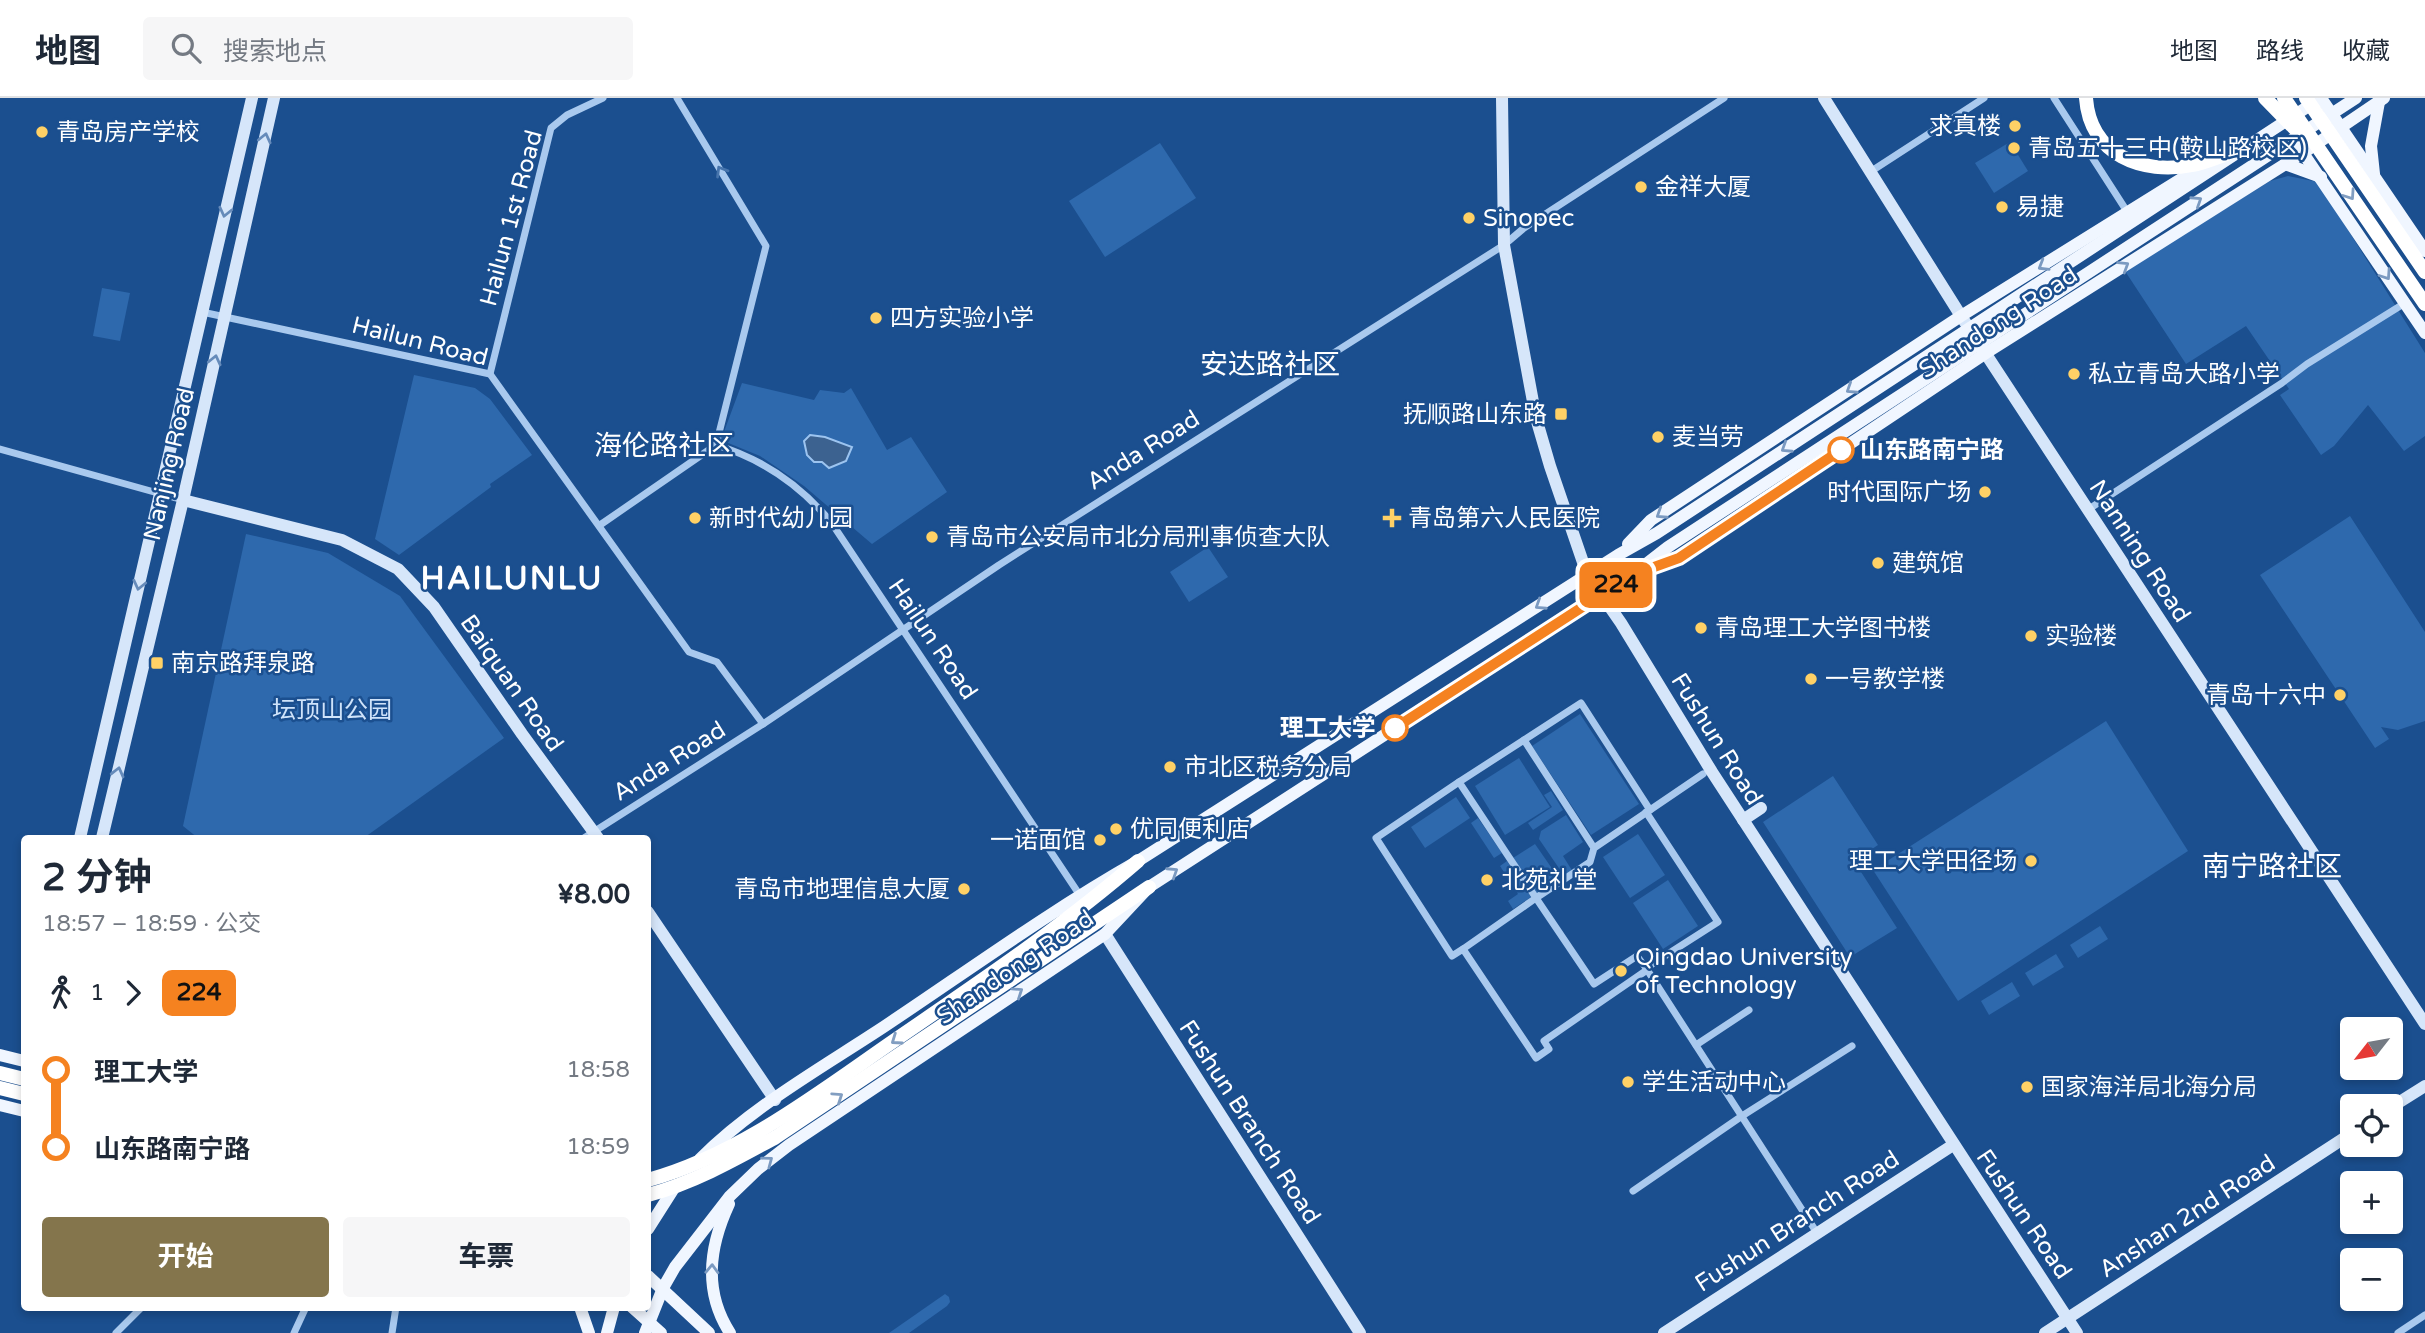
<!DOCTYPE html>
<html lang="zh">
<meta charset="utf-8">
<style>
body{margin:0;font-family:"Varela Round","Noto Sans SC",sans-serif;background:#f6f6f7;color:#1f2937;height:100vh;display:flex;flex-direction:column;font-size:26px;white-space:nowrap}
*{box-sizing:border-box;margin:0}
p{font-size:23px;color:#747a83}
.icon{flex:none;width:38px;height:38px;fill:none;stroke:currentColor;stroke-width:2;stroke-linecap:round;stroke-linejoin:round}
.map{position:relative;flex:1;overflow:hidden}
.sheet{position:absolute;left:21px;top:737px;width:630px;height:476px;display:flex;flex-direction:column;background:#fff;border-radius:7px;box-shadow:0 4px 10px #0003}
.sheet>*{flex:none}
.badge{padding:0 14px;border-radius:10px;font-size:24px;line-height:46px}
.needle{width:46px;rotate:239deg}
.tools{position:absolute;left:2340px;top:919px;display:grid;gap:14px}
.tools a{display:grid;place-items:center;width:63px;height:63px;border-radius:7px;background:#fff;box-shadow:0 4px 10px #0003;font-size:35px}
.map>.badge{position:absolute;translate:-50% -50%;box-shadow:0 0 0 4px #fff}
.legs{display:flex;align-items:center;gap:10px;height:77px;padding:0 21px;font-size:23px}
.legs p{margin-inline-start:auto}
.headline{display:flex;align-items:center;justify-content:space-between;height:119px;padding:0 21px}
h1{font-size:38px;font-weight:700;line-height:52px}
.action{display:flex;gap:14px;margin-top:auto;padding:14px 21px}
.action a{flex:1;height:80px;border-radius:7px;background:#84754c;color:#fff;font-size:28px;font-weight:700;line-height:80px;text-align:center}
.action a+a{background:#f6f6f7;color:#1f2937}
ul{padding:0 21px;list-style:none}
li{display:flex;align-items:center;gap:24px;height:77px;font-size:26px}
li i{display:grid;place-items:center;width:10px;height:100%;margin:0 9px;background:currentColor}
li i::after{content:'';width:18px;height:18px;margin:-9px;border:5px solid;border-radius:50%;background:#fff}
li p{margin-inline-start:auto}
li:first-child i{background:linear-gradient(#0000 50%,currentColor 0)}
li:last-child i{background:linear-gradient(currentColor 50%,#0000 0)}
header{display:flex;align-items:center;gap:42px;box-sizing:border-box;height:98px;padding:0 35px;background:#fff;border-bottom:2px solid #e0e1e3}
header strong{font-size:33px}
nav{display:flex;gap:38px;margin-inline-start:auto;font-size:24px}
.search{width:490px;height:63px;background:#f6f6f7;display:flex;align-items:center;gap:18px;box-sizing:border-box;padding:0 24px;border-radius:7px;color:#747a83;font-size:26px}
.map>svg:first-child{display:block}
</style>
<header>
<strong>地图</strong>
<div class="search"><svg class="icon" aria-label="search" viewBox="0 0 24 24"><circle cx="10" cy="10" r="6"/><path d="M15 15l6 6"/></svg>搜索地点</div>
<nav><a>地图</a><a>路线</a><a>收藏</a></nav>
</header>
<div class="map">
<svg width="2425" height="1235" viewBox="0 0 2425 1235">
<rect width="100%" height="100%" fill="#1b4f8f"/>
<g fill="#2e69ad">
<polygon points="2010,44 2028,73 1994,95 1975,65"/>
<polygon points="1160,45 1196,100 1105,159 1069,103"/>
<polygon points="2288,78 2318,84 2425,255 2425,338 2404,353 2368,307 2334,348 2321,357 2280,297 2289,291 2246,228 2186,266 2125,173 2270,83"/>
<polygon points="102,190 130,195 120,243 93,238"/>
<polygon points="414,277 475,290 490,301 532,357 490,386 491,389 399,457 375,441"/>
<polygon points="742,285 814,302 820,292 844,295 851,290 887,352 911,339 947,394 872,446 804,388 760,358 721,342"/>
<polygon points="2350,418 2425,534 2425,623 2398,632 2381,629 2389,641 2375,650 2260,477"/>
<polygon points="246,436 328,455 400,498 504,640 365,739 198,740 183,728"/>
<polygon points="1208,449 1228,479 1189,504 1170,474"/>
<polygon points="1580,616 1639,706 1591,737 1532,648"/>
<polygon points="2106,623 2188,753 1958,903 1873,772"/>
<polygon points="1519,660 1550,709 1505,737 1475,688"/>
<polygon points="1833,678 1878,747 1854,763 1897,830 1850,859 1763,724"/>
<polygon points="1551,693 1563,712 1533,732 1528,725 1552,709 1544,697"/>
<polygon points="1456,699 1470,720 1425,750 1411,729"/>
<polygon points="1566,717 1583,744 1563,758 1573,774 1565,779 1539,741 1541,733"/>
<polygon points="1478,720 1502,755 1494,760 1471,725"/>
<polygon points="1638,736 1665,777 1630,800 1603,759"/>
<polygon points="1535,746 1560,782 1538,797 1513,760"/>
<polygon points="1507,763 1531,799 1513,811 1508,803 1518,796 1500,768"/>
<polygon points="1668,782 1698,828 1663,851 1633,805"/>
<polygon points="2100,828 2108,841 2078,860 2070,847"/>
<polygon points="2056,856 2064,869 2033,888 2025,875"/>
<polygon points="2012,884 2020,898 1989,917 1981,903"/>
<polygon points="945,1196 949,1199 950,1204 947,1208 909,1235 889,1235"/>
</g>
<polygon fill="#3c6290" stroke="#9cc4f0" stroke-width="2" points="810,337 825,339 852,349 846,363 829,370 822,364 814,364 807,357 804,343"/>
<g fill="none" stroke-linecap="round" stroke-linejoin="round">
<g stroke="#a9c9ee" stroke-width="7">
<polyline points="2054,0 2128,115"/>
<polyline points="1870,74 1984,0"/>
<polyline points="202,214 490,276 689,554 717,564 763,626"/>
<polyline points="490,276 551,30 567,17 603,0"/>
<path d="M716 347C763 361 800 387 831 424L1079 796"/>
<polyline points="0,351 183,402"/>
<polyline points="2089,411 2282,285 2307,266 2405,205"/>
<polyline points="600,427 716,347 766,148 677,0"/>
<polyline points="1524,642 1581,605 1650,712"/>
<polyline points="1459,684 1376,740 1452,858 1463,851 1536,960 1549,951 1544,943 1647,872"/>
<polyline points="584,740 763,626 999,467 1504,147 1524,130 1724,0"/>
<polyline points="1594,750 1524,642 1459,684 1536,800 1590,764 1594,750 1703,676"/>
<polyline points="1463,851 1536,800 1594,886 1637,858 1646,870 1718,824 1646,714"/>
<polyline points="1646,870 1817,1135"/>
<polyline points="1696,947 1749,912"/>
<polyline points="1633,1093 1742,1018 1852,948"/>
<polyline points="116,1235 142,1209"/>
<polyline points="294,1235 306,1209"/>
<polyline points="392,1235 396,1209"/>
<polyline points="2398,1235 2425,1217"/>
</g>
<g stroke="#d6e6fa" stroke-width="12">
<polyline points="1502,0 1504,147 1536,320 1550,368 1587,476 1621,525 1712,674 2077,1235"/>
<polyline points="1824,0 1961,218 2425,926"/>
<polyline points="183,402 342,442 398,471 434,509 522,636 598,740"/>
<polyline points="1743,722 1761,710"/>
<polyline points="80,740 252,0"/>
<polyline points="102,740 183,402 274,0"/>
<polyline points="648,814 775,1002"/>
<polyline points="1105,836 1360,1235"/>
<polyline points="2390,1010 2425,988"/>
<polyline points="1664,1235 1953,1047"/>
<polyline points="2045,1235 2352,1035"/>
</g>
<g stroke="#f0f6ff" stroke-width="12">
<polyline points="2299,49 2425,235"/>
<polyline points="2285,66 2321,79"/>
<polyline points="2374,76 2371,48 2379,4"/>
<polyline points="1628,446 1651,422 1961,218 2205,66"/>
<polyline points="1645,472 1679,460 1986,255 2303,55 2384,0"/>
<polyline points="0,957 24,963"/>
<polyline points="0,1007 24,1013"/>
<path d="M700 1061C753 1008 823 969 885 928 969 872 1050 813 1138 763L1618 457 1657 435 2321 0 2425 153"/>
<path d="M729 1106C709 1149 703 1193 730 1235"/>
<polyline points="648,1131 676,1087"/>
<polyline points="648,1178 709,1235"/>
<polyline points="580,1209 589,1235"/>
<polyline points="632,1209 661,1235"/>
<polyline points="607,1235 614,1209"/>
<polyline points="645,1235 663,1190 675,1169 730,1098 758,1071 789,1047 1105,836 1149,789 1632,477 1668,449 2356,0"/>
</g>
<g stroke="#fff" stroke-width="14">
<path d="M2086 0C2090 57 2142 77 2193 67 2212 63 2231 54 2249 47"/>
<polyline points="2265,0 2303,39"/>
<polyline points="2284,0 2425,206"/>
<polyline points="2306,0 2425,174"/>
<polyline points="0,975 24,981"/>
<polyline points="0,990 24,996"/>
<path d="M648 1082C739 1057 818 995 895 942 978 885 1062 829 1138 763"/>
<path d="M648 1097C693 1085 734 1062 776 1039L1149 789"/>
</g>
</g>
<defs><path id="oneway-chevron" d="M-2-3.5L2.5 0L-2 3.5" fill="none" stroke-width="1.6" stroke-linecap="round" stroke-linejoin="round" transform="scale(1.75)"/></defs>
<g stroke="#668bba">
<use href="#oneway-chevron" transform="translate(265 40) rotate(-77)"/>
<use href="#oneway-chevron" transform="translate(225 114) rotate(103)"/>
<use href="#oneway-chevron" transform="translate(215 262) rotate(-77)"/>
<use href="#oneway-chevron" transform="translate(139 487) rotate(103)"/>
<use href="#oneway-chevron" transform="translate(118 674) rotate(-76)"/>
</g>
<use stroke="#4674ac" href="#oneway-chevron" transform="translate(721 73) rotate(-121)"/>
<g stroke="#829ec1">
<use href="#oneway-chevron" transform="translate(2350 97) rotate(56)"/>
<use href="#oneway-chevron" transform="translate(896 942) rotate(145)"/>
<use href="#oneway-chevron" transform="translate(838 999) rotate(-34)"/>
</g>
<g stroke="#7b9ac1">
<use href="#oneway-chevron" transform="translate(2197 103) rotate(-33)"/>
<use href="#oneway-chevron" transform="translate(2043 168) rotate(149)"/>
<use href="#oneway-chevron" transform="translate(2124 168) rotate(-32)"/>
<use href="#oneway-chevron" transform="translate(2386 177) rotate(56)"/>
<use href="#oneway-chevron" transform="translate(1851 291) rotate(147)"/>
<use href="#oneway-chevron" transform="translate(1786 350) rotate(147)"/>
<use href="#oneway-chevron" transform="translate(1661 416) rotate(147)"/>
<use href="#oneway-chevron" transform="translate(1540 507) rotate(147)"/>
<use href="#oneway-chevron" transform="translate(1173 774) rotate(-33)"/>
<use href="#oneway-chevron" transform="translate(1018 894) rotate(-34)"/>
<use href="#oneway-chevron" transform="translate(768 1063) rotate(-37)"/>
<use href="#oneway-chevron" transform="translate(712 1171) rotate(-88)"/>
</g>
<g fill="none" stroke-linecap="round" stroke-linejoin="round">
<defs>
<polyline id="line-1" points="1395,630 1632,477 1679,460 1841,352"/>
</defs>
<use href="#line-1" stroke="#fff" stroke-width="16"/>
<use href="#line-1" stroke="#f58220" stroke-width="10"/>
</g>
<g fill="#ffd166" stroke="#1b4f8f" stroke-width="2.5">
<circle cx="2015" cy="28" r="7"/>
<circle cx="42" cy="34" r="7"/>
<circle cx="2014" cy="50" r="7"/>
<circle cx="1641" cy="89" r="7"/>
<circle cx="2002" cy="109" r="7"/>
<circle cx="1469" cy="120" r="7"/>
<circle cx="876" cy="220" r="7"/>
<circle cx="2074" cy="276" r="7"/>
<rect x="1554" y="309" width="14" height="14" rx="3.5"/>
<circle cx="1658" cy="339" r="7"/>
<circle cx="1985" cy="394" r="7"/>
<circle cx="695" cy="420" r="7"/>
<path d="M1388.5 409.5h7v7h7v7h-7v7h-7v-7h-7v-7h7z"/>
<circle cx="932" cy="439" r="7"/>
<circle cx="1878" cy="465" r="7"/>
<circle cx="1701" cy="530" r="7"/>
<circle cx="2031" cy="538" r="7"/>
<rect x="150" y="558" width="14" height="14" rx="3.5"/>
<circle cx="1811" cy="581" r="7"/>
<circle cx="2340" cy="597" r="7"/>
<circle cx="1170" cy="669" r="7"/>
<circle cx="1116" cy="731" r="7"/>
<circle cx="1100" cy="742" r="7"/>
<circle cx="2031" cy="763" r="7"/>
<circle cx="1487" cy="782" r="7"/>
<circle cx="964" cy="791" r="7"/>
<circle cx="1621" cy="873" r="7"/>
<circle cx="1628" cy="984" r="7"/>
<circle cx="2027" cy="989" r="7"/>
</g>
<g fill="#fff" stroke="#f58220" stroke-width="3.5">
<circle cx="1841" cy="352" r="12"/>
<circle cx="1395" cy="630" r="12"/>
</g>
<g text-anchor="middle" stroke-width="5" stroke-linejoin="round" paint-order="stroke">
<g font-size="24" fill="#fff" stroke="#1b4f8f" text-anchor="start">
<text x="2001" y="36" text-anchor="end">求真楼</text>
<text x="56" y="42">青岛房产学校</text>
<text x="2028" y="58">青岛五十三中(鞍山路校区)</text>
<text x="1655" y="97">金祥大厦</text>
<text x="2016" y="117">易捷</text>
<text x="1483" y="128">Sinopec</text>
<text x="890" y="228">四方实验小学</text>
<text x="2088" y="284">私立青岛大路小学</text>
<text x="1547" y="324" text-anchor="end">抚顺路山东路</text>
<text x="1672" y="347">麦当劳</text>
<text x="1971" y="402" text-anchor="end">时代国际广场</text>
<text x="709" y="428">新时代幼儿园</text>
<text x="1408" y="428">青岛第六人民医院</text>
<text x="946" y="447">青岛市公安局市北分局刑事侦查大队</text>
<text x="1892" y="473">建筑馆</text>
<text x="1715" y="538">青岛理工大学图书楼</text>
<text x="2045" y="546">实验楼</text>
<text x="171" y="573">南京路拜泉路</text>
<text x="1825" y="589">一号教学楼</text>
<text x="2326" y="605" text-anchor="end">青岛十六中</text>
<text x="1184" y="677">市北区税务分局</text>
<text x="1130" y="739">优同便利店</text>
<text x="1086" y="750" text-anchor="end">一诺面馆</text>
<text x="2017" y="771" text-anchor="end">理工大学田径场</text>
<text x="1501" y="790">北苑礼堂</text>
<text x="950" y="799" text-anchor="end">青岛市地理信息大厦</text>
<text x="1635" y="867">Qingdao University<tspan x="1635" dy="28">of Technology</tspan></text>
<text x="1642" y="992">学生活动中心</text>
<text x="2041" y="997">国家海洋局北海分局</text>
</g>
<g font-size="24" fill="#fff" stroke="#1b4f8f">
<text transform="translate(511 120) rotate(-75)" y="8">Hailun 1st Road</text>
<text transform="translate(1998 224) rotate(-33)" y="8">Shandong Road</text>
<text transform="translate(420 243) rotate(14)" y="8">Hailun Road</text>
<text transform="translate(1143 352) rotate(-32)" y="8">Anda Road</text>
<text transform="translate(169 366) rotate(-77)" y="8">Nanjing Road</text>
<text transform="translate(2140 453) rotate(57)" y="8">Nanning Road</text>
<text transform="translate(933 541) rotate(56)" y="8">Hailun Road</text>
<text transform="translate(512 585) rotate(55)" y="8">Baiquan Road</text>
<text transform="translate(1717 641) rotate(58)" y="8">Fushun Road</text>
<text transform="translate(669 663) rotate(-32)" y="8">Anda Road</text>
<text transform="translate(1015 869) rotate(-34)" y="8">Shandong Road</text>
<text transform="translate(1250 1024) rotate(57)" y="8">Fushun Branch Road</text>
<text transform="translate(2024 1116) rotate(56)" y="8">Fushun Road</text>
<text transform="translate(2187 1118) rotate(-33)" y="8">Anshan 2nd Road</text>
<text transform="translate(1797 1123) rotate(-33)" y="8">Fushun Branch Road</text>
</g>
<g font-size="24" font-weight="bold" fill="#fff" stroke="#1b4f8f" text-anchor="start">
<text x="1860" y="360">山东路南宁路</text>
<text x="1376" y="638" text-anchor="end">理工大学</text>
</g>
<g font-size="24" fill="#cfe3fa" stroke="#1b4f8f">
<text x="332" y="620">坛顶山公园</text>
</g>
<g font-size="28" fill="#fff" stroke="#1b4f8f">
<text x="1270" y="276">安达路社区</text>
<text x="664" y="357">海伦路社区</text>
<text x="2272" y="778">南宁路社区</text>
</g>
<g font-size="32" font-weight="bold" letter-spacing="2" fill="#fff" stroke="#1b4f8f">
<text x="512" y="491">HAILUNLU</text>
</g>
</g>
</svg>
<div class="tools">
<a><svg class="needle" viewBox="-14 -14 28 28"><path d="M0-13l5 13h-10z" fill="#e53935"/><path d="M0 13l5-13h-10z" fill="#747a83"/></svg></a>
<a><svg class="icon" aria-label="locate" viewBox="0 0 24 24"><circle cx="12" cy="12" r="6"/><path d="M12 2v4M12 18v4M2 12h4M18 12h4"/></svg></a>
<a>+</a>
<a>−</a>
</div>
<b class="badge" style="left:1616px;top:487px;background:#f58220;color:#111">224</b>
<section class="sheet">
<div class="headline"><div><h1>2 分钟</h1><p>18:57 – 18:59 · 公交</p></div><b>¥8.00</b></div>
<div class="legs"><svg class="icon" aria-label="walk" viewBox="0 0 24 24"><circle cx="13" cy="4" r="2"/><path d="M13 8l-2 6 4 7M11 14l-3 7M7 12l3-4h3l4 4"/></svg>1<svg class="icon" aria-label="forward" viewBox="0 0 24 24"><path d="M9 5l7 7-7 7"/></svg><b class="badge" style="background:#f58220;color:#111">224</b></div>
<ul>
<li><i style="color:#f58220"></i><b>理工大学</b><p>18:58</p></li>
<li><i style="color:#f58220"></i><b>山东路南宁路</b><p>18:59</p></li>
</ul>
<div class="action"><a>开始</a><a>车票</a></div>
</section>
</div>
